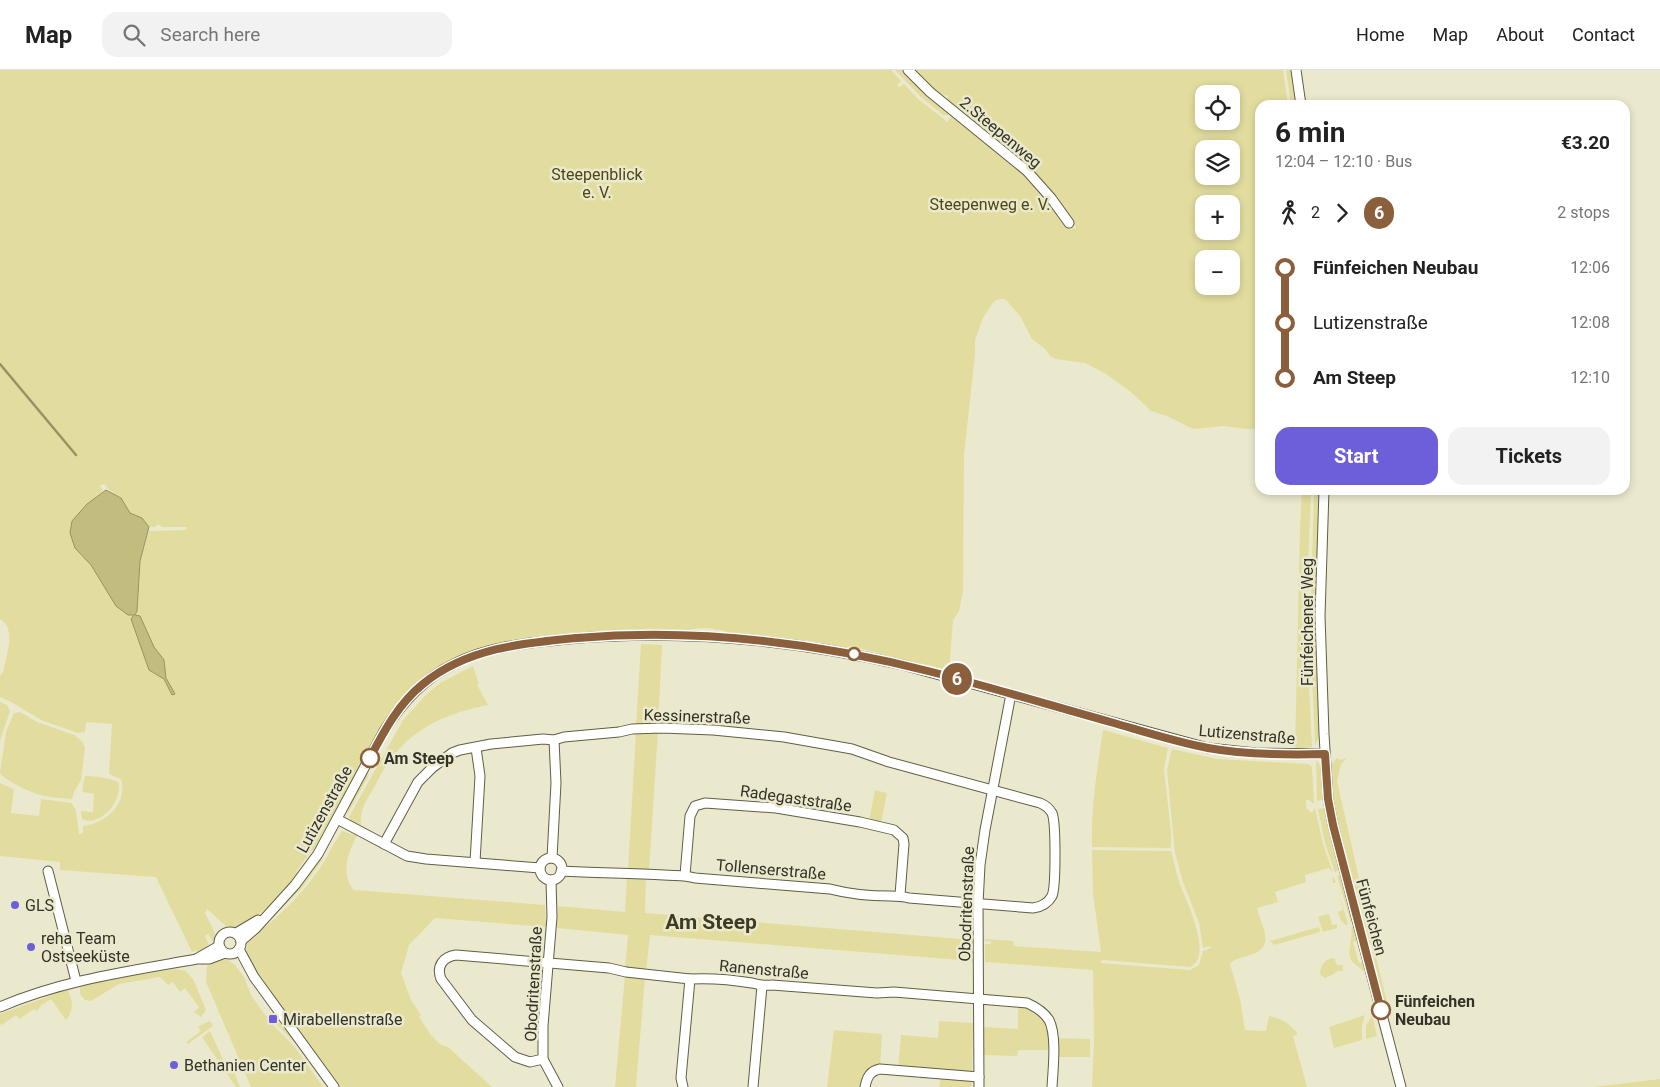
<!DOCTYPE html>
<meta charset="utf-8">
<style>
body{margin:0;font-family:Roboto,sans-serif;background:#f2f2f2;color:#222;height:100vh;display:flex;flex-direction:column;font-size:19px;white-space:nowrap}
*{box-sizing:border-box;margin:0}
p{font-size:16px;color:#767676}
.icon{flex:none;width:28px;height:28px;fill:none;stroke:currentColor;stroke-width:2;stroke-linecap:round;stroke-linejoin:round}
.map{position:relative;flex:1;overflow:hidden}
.drawer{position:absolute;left:1255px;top:30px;width:375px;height:395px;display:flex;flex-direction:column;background:#fff;border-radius:15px;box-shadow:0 2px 8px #0003}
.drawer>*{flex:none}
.badge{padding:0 10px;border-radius:16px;font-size:18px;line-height:32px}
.tools{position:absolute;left:1195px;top:15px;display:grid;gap:10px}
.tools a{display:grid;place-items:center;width:45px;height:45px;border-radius:10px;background:#fff;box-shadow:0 2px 8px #0003;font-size:25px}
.map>.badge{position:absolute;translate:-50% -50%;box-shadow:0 0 0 2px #fff}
.legs{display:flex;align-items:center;gap:8px;height:55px;padding:0 20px;font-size:16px}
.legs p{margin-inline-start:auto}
.headline{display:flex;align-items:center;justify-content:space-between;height:85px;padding:0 20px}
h1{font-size:28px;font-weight:700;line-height:38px}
.button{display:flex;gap:10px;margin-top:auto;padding:10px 20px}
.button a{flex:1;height:58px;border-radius:15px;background:#6d5fd9;color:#fff;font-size:20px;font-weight:700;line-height:58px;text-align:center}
.button a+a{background:#f2f2f2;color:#222}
ul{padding:0 20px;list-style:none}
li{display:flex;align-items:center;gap:18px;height:55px;font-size:19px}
li i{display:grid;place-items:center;width:8px;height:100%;margin:0 6px;background:currentColor}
li i::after{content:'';width:12px;height:12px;margin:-6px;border:4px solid;border-radius:50%;background:#fff}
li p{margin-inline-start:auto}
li:first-child i{background:linear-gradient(#0000 50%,currentColor 0)}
li:last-child i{background:linear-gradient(currentColor 50%,#0000 0)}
header{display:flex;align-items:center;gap:30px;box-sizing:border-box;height:70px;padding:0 25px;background:#fff;border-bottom:1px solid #e0e0e0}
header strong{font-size:24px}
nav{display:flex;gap:28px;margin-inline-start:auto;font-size:18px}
.search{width:350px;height:45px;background:#f2f2f2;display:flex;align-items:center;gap:12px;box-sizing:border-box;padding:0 18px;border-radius:15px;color:#767676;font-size:19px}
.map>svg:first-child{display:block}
</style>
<header>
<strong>Map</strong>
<div class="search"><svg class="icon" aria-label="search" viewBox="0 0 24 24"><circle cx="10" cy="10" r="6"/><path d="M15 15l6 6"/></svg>Search here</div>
<nav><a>Home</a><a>Map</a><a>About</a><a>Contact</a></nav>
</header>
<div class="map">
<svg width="1660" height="1017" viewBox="0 0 1660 1017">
<rect width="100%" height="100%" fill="#ebe9cd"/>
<g fill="#e2dd9f" fill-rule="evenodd">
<path d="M0 0H891L901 11 897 15 899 17 904 14 918 29 944 49 947 53 949 49 954 45 1027 106 1028 110 1030 108 1068 155 1075 159 1076 157 1052 126 947 32 948 26 931 21 910 0H1283L1288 35H1260V359H1246L1224 356 1193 359 1167 346 1151 341 1131 322 1106 304 1085 293 1056 289 1051 287 1045 279 1032 269 1020 246 1006 230 1001 229 996 230 992 234 983 248 975 270V285L964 385 963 521 959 541 953 550 949 603 878 586 879 583 849 576 848 579 786 568 728 563C719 558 699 557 689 560L628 561 538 568 485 577 462 585 438 597 421 611 399 632 382 658 315 781 312 780 296 802 299 804C280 827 263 844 238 858L226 856 207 839 205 843 215 863 214 873 208 864 205 866 209 875 205 880 197 882 196 880 192 882 156 807 60 800V792L0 786V713L14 719 11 743 39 746 41 729 72 733 76 741 79 764 83 763V756C106 754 128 733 121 709L111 705 109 703 112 654 86 652 85 662 78 663 41 650 13 633 0 627V606L3 602C6 587 17 558 0 549ZM1204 24H1231V51H1204ZM1204 79H1231V106H1204ZM1204 134H1231V161H1204ZM1204 189H1231V216H1204ZM104 414 109 420 121 428 130 443 142 448 149 457H155L158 454 162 457H187L186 460 149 461 140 491 138 509 116 536 91 495 75 478 87 434 103 421 100 416ZM140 546 154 577 164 590 166 608 174 624 172 625 164 609 149 600 144 581Z"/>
<polygon points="895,0 906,0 951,42 948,45 943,45 921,27"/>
<polygon points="1286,0 1292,0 1297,35 1291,35"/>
<polygon points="1302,420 1311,420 1306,557 1312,677 1295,680 1300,458"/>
<polygon points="1314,420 1319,420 1315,546 1320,665 1315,675 1310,557"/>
<polygon points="641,574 662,575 658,655 636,656"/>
<path d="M473 596 479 614 477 615 488 635C448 643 414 657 389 691 384 698 380 706 376 714 367 730 359 739 361 756L352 752 349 747 403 650 427 624 440 613Z"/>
<polygon points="0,632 7,635 10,641 0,671"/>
<path d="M20 642 37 652 74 665 82 671 85 678 81 710 74 722 72 729C63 728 54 728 45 726 33 724 7 712 0 703L6 662 14 643Z"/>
<path d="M1103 660 1168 678 1164 699 1171 762V777L1170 778 1092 777C1091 737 1097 699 1103 660Z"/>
<polygon points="636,661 658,661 649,801 628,800"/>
<path d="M1172 679 1217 689 1308 694 1312 697 1314 734 1309 730H1306V738L1312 743 1315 738 1323 774 1333 803 1329 798 1305 805 1306 812 1275 822 1278 832 1257 838C1263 861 1277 878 1247 886 1240 888 1234 889 1230 894L1240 929 1245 960 1266 961 1269 946C1282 948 1290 954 1298 964L1293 966 1307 1017H1092L1094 969 1093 900 985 892V874H991V871H985V869L1013 871 1014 876 1101 882 1093 824 1092 780 1171 781C1174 791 1176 803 1180 814 1186 830 1214 887 1190 897L1102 890 1101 893 1190 900 1199 895 1203 881 1211 878 1210 876 1203 878 1199 853 1183 812 1175 783 1167 700Z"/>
<path d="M1337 688 1340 690 1347 688 1341 694 1337 711 1374 875H1369L1367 873C1352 814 1333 757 1330 696Z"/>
<path d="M1316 690C1326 699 1323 716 1324 729L1317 731Z"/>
<polygon points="366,703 369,705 347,745 349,734"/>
<path d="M85 706C93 706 110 708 118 712 123 727 107 749 90 751 88 751 85 750 82 749L81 741 93 742 94 724 83 722 82 720Z"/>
<polygon points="875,720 887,723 881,753 869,751"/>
<polygon points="1323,738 1326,739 1340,798 1335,803 1325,773 1318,739"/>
<path d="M342 761 357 766C348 782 340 804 354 820L545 835 546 857 435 848 409 875 401 903 411 930 421 945 419 947C426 957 435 975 448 977L492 1017H339L256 904 247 888 249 886C245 880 246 875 250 869 276 849 299 828 318 801 327 789 333 773 342 761Z"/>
<polygon points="320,787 323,789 301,819 277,843 274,842"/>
<polygon points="627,805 646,807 645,843 973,870 973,891 650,865 646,901 625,899 628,865 557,858 558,836 625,842"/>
<polygon points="1342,805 1353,849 1351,853 1337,806"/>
<polygon points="1334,807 1348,854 1346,855 1341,851 1338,842 1343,840 1336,813 1333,813 1332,809"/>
<polygon points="1329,844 1332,855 1337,854 1337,858 1323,862 1318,847"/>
<polygon points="1319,857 1320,862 1274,875 1270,871"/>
<path d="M1353 857 1355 858 1358 870 1353 872 1359 893 1364 892 1365 898 1363 901C1360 897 1354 895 1351 890 1346 878 1354 869 1351 858Z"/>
<polygon points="1374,879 1391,948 1387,937 1384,937 1370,882"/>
<path d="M1334 888 1337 895H1343V901H1337L1334 904 1325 908 1320 904C1321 894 1325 889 1334 888Z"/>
<polygon points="222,889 228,890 235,895 244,907 251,925 260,938 274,956 293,975 323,1017 251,1017 206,912 207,896"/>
<polygon points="175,899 186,901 194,911 206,940 201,947 194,942 199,937 185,918 180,922 173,912 168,915 160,907 119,914 91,931 85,930 80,924 80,917 83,914"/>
<polygon points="625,905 645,907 636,1017 615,1017"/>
<path d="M66 920H68C73 932 74 940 66 950L51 929 40 936 41 937 36 941 34 939 19 949 16 945 2 955 0 954V944Z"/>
<path d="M1018 935C1049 944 1047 951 1050 980H1018L1017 986 984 985V957L1018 959Z"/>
<polygon points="1375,943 1377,943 1398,1017 1396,1017"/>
<polygon points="1365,945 1362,955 1362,970 1334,978 1329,957"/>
<polygon points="1372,945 1377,966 1366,969 1366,956"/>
<polygon points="209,951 212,953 213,956 188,974 186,972 201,961 198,957"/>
<polygon points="278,951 293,967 330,1017 327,1017 295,973 275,953"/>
<polygon points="939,951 973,953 972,1001 969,1004 898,998 901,965 938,968"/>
<polygon points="214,958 210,961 227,998 232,996 240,1017 236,1017 202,967"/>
<polygon points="834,960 882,964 880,997 862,1017 827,1017"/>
<polygon points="1056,968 1090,969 1090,987 1056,987"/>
<polygon points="941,1007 968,1010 972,1012 971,1017 939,1017"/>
<polygon points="1660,1009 1660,1017 1594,1017"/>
</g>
<polygon fill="#c2bc7e" stroke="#979364" points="106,420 121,428 130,443 142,448 149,457 140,491 137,541 135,545 140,546 154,577 164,590 166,608 175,624 172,625 164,609 149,600 131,549 134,545 128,545 116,536 91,495 75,478 70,463 72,451 87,434"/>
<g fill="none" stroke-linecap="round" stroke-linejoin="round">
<polyline stroke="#979364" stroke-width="2.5" points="0,294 76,385"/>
<defs>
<g id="minor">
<polyline points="908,0 930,22 1027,101 1051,128 1069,153"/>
<polyline points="1296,0 1301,35"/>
<polyline points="1324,420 1320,546 1324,664 1328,729 1333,755 1356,846 1401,1017"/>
<polyline points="337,749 407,786 426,789 540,798"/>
<path d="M384 774 418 712 432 698 452 683 460 680 491 674 543 669 554 670 564 667 619 662 632 659 662 658 713 660 784 667 852 679 889 692 1040 733C1045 735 1049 738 1052 743 1056 752 1056 817 1052 826 1048 833 1041 837 1033 838L909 828C902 826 897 826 890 826 870 826 849 824 830 819L695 808C685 805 675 806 664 805 630 803 596 803 561 801"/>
<polyline points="552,788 556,713 554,670"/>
<circle cx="551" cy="799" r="11"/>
<polyline points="475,792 480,706 476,678"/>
<polyline points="48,801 76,911"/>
<polyline points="685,805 690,746 695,736 705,733 776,738 860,752 894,760 903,768 904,774 900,825"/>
<polyline points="551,810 552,847 543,956 543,989 558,1017"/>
<circle cx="230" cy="873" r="11"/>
<polyline points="236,863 258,850"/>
<path d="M241 871 256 858 295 815 318 784 384 661C402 633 423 609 454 594 489 576 529 573 568 569 683 559 791 569 903 595L1208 678 1256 683 1325 684"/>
<polyline points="239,879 254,907 334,1017"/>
<polyline points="198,888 219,876"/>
<path d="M0 937C63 910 130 901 197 889H209L225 883"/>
<path d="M543 989 530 992 515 987 472 950 441 909C436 896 443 887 456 885L609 898 626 902 690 909C709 908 734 910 752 913 759 915 764 916 772 915L877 923 894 922 1027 933C1036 937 1044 942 1049 950 1057 965 1053 1000 1052 1017"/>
<polyline points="683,1017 681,1008 690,909"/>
<polyline points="753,1017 762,916"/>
<path d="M865 1017C867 1007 870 1001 880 999L979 1007"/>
<polyline points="979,1017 978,834 980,795 985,760 1011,624"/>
</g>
</defs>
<use href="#minor" stroke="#605e46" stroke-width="11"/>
<use href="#minor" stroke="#fff" stroke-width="9"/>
</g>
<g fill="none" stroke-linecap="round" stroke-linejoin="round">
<defs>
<path id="line-1" d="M370 688C384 661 399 633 423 614 467 578 523 573 577 568 697 558 815 572 932 602 993 618 1053 636 1114 653 1145 662 1176 672 1208 678 1246 685 1287 685 1325 684L1328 729 1333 755 1381 940"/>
</defs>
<use href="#line-1" stroke="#fff" stroke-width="11"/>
<use href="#line-1" stroke="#8b5e3c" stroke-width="8"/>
</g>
<g fill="#fff" stroke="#8b5e3c" stroke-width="2.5">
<circle cx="854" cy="584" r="6"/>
<circle cx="370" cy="688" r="9"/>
<circle cx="1381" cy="940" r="9"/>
</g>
<g fill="#6d5fd9" stroke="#ebe9cd" stroke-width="2">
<circle cx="15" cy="835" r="5"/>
<circle cx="31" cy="877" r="5"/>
<rect x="268" y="944" width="10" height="10" rx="2.5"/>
<circle cx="174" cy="995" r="5"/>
</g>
<g text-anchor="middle" stroke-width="5" stroke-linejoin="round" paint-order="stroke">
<g font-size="16" fill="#333228" stroke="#ebe9cd">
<text transform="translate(1001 62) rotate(40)" y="6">2.Steepenweg</text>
<text transform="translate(1307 552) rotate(-90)" y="6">Fünfeichener Weg</text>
<text transform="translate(697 646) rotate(2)" y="6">Kessinerstraße</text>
<text transform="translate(1247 664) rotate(5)" y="6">Lutizenstraße</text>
<text transform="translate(796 728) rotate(8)" y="6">Radegaststraße</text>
<text transform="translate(324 739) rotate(-61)" y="6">Lutizenstraße</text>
<text transform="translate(771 799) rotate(5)" y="6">Tollenserstraße</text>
<text transform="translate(966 834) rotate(-88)" y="6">Obodritenstraße</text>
<text transform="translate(1372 847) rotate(75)" y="6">Fünfeichen</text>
<text transform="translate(764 899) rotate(5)" y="6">Ranenstraße</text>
<text transform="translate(533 914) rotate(-87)" y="6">Obodritenstraße</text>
</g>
<g font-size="16" fill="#4b4716" stroke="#ebe9cd">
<text x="597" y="110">Steepenblick<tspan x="597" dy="18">e. V.</tspan></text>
<text x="990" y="140">Steepenweg e. V.</text>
</g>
<g font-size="16" font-weight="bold" fill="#333228" stroke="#ebe9cd" text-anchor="start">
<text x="384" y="694">Am Steep</text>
<text x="1395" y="937">Fünfeichen<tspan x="1395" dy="18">Neubau</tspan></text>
</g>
<g font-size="16" fill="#333228" stroke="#ebe9cd" text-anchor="start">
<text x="25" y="841">GLS</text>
<text x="41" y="874">reha Team<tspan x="41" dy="18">Ostseeküste</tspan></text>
<text x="283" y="955">Mirabellenstraße</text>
<text x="184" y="1001">Bethanien Center</text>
</g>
<g font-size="21" font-weight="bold" fill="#3d3b24" stroke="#ebe9cd">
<text x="711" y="859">Am Steep</text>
</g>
</g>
</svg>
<div class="tools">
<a><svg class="icon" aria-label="locate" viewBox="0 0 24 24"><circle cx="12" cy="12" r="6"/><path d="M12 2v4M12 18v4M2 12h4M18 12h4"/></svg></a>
<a><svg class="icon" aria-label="layers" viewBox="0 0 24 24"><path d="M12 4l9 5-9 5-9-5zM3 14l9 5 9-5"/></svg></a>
<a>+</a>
<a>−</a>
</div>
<b class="badge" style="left:957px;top:609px;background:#8b5e3c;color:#fff">6</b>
<section class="drawer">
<div class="headline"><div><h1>6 min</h1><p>12:04 – 12:10 · Bus</p></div><b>€3.20</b></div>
<div class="legs"><svg class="icon" aria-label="walk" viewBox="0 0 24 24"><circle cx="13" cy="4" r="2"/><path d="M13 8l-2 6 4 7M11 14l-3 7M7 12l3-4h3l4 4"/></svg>2<svg class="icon" aria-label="forward" viewBox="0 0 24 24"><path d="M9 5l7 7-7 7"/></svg><b class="badge" style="background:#8b5e3c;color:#fff">6</b><p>2 stops</p></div>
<ul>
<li><i style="color:#8b5e3c"></i><b>Fünfeichen Neubau</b><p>12:06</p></li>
<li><i style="color:#8b5e3c"></i><span>Lutizenstraße</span><p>12:08</p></li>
<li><i style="color:#8b5e3c"></i><b>Am Steep</b><p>12:10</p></li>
</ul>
<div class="button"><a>Start</a><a>Tickets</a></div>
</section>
</div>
